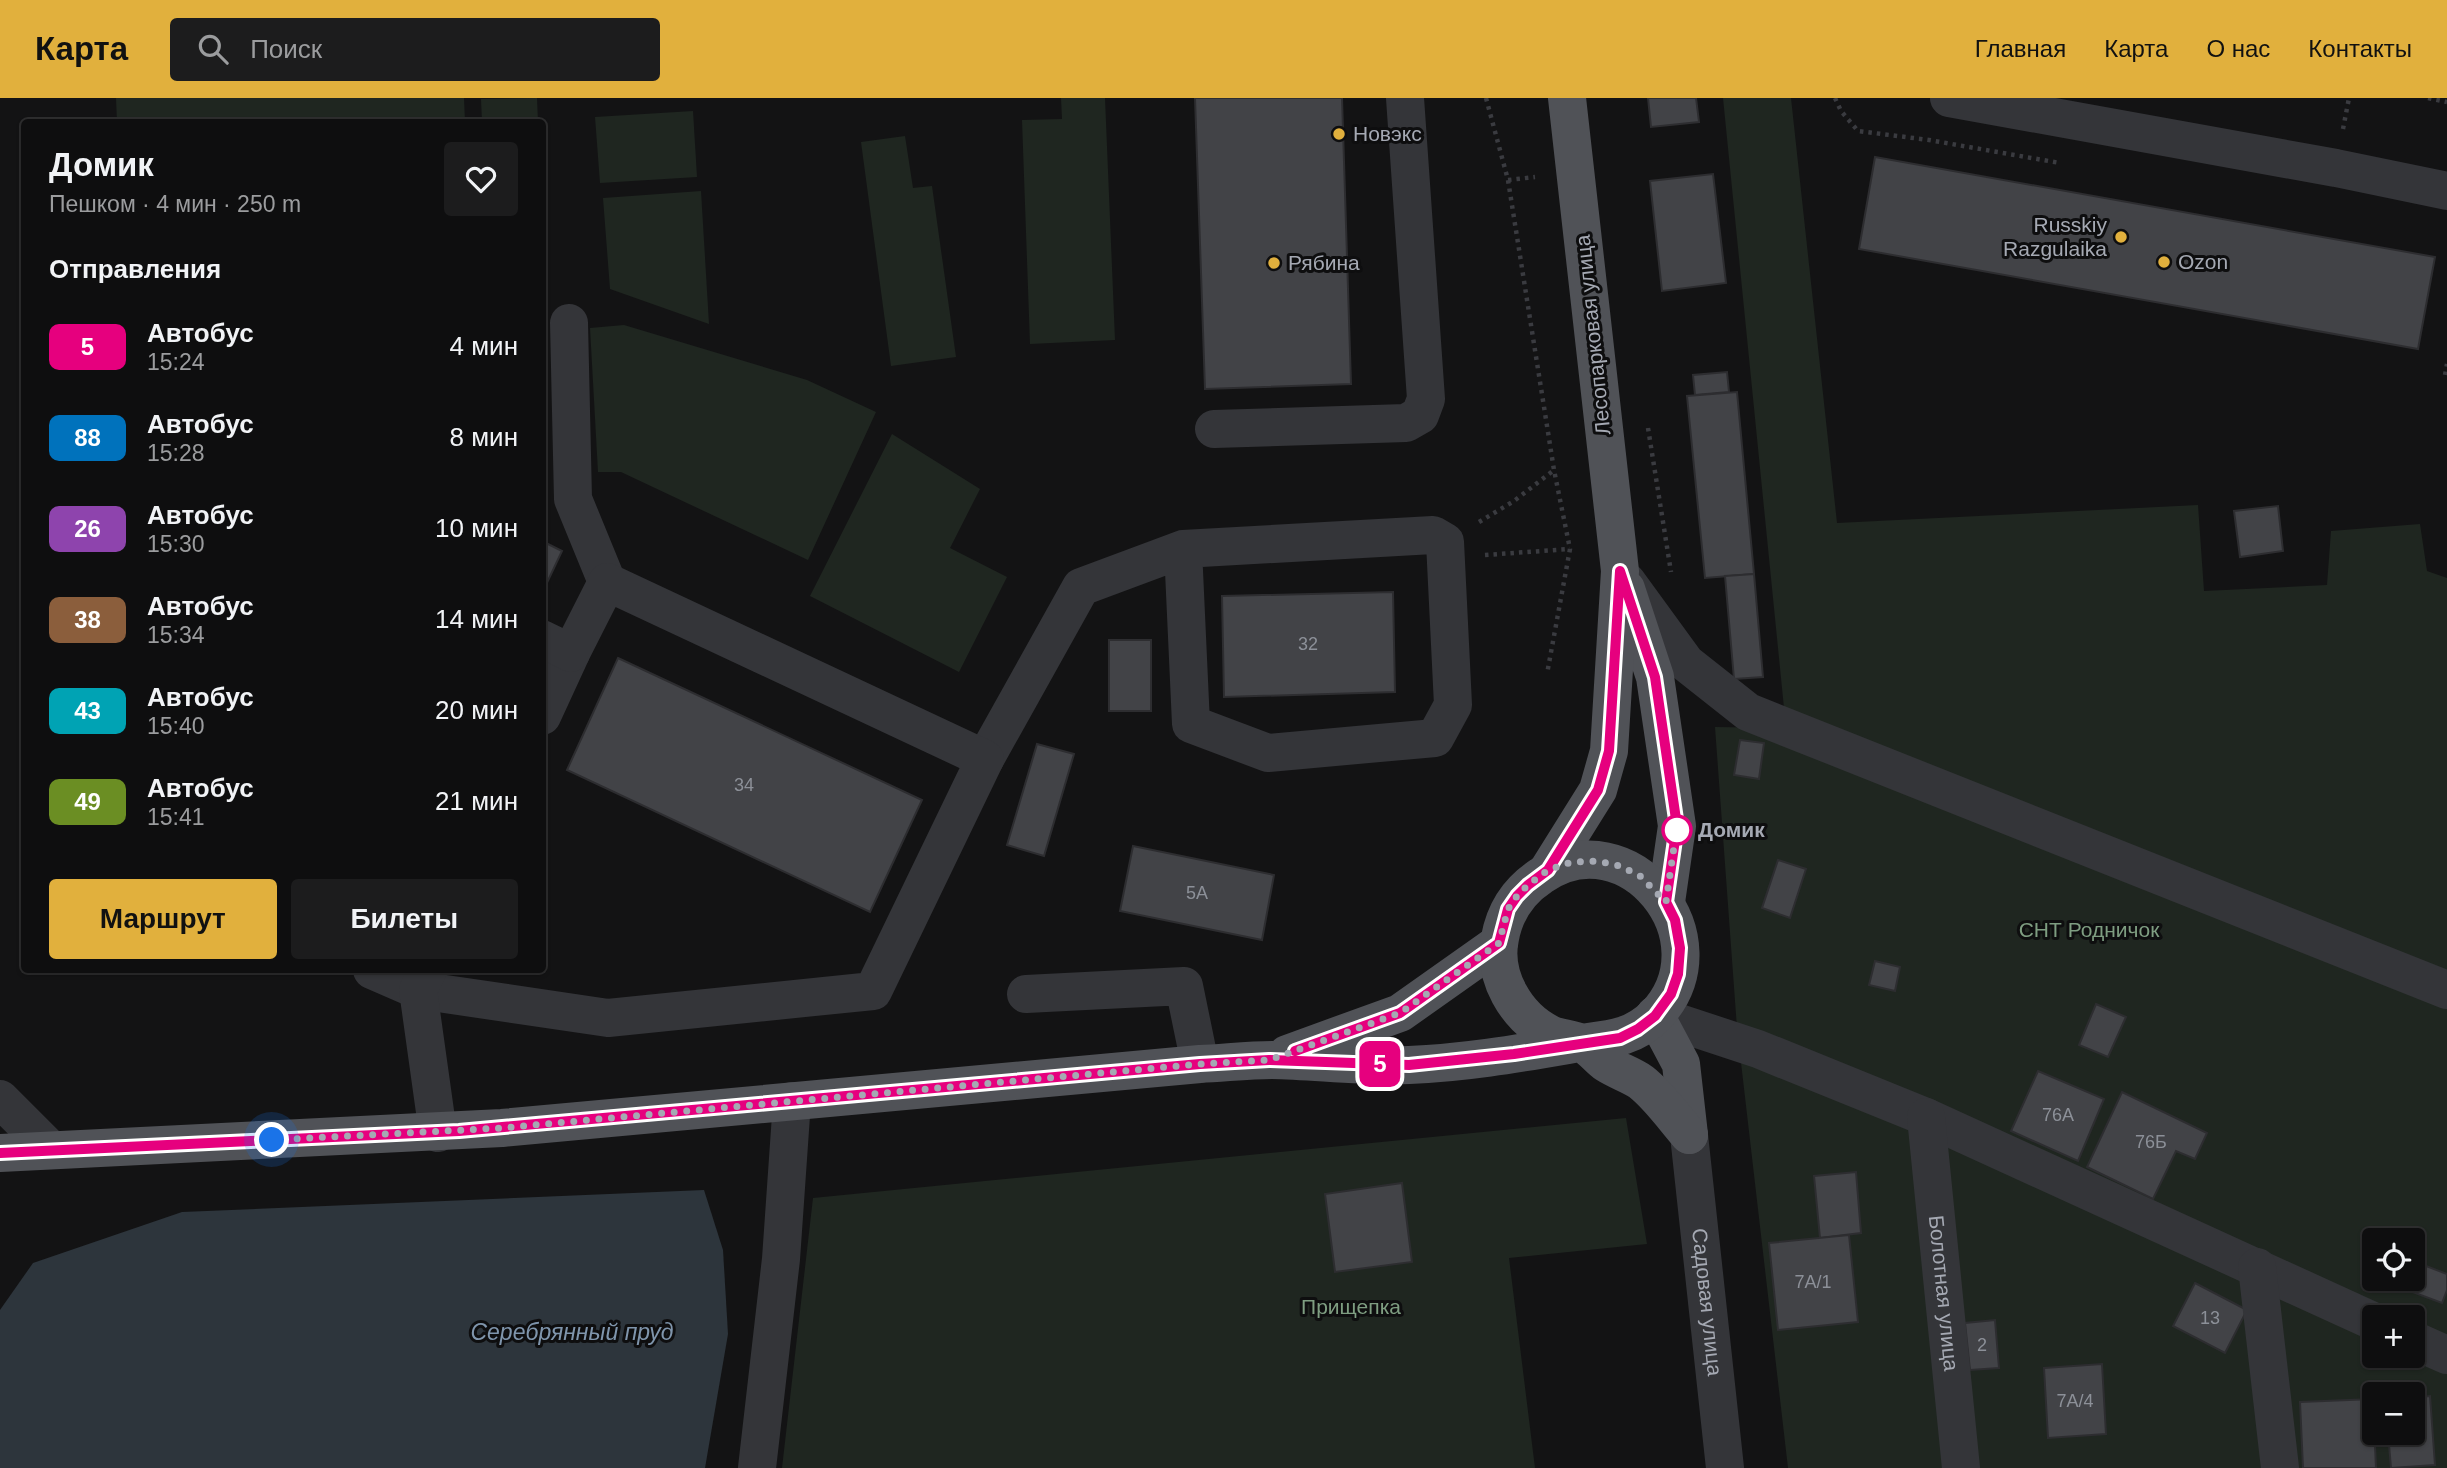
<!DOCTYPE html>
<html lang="ru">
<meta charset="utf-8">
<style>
body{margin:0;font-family:Helvetica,sans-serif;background:#1c1c1d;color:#f1f3f6;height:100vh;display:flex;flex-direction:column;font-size:26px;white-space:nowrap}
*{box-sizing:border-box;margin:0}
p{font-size:23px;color:#9b9c9e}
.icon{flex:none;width:38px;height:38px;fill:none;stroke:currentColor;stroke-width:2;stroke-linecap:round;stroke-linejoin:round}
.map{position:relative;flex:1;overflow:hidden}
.side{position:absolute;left:21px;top:21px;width:525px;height:854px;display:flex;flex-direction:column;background:#0e0e0f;border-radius:7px;box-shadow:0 2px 5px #0004,0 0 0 2px #2e2e2f}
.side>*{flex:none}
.badge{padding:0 14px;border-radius:10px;font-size:24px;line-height:46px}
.controls{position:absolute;left:2362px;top:1130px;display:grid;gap:14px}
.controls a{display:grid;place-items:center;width:63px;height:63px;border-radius:7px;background:#0e0e0f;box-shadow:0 2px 5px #0004,0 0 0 2px #2e2e2f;font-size:35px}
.you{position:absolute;width:35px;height:35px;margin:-18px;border:5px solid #fff;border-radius:50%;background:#1a73e8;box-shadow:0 0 0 10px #1a73e833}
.map>.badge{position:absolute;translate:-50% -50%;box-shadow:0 0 0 4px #fff}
h2{padding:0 28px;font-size:26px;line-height:63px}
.round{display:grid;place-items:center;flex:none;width:74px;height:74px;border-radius:7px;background:#1c1c1d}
.headline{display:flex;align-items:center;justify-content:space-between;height:119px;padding:0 28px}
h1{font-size:33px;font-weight:700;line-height:52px}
.action{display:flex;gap:14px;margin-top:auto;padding:14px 28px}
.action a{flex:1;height:80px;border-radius:7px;background:#e1b03d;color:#111;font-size:28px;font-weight:700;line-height:80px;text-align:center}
.action a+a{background:#1c1c1d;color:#f1f3f6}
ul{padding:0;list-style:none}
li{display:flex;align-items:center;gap:21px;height:91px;padding:0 28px}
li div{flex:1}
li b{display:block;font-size:26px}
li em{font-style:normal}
li .badge{min-width:77px;font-weight:700;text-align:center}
header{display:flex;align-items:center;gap:42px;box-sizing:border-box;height:98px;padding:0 35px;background:#e1b03d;color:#111}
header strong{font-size:33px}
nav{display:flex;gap:38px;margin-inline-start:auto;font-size:24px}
.search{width:490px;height:63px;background:#1c1c1d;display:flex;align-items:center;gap:18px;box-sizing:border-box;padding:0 24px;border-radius:7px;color:#9b9c9e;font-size:26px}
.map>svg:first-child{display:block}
</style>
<header>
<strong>Карта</strong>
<div class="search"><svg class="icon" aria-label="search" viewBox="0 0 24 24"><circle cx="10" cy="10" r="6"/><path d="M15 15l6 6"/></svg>Поиск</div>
<nav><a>Главная</a><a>Карта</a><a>О нас</a><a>Контакты</a></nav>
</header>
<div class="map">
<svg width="2447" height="1370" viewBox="0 0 2447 1370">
<rect width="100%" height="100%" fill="#131314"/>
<g fill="#1f2620" fill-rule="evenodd">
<polygon points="116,0 464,0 465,24 117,24"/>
<polygon points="537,0 538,24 482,24 481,1"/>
<polygon points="1061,0 1105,0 1115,242 1030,246 1022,22 1062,21"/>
<path d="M1723 0H1791L1837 425 2198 407 2204 493 2327 487 2331 433 2420 426 2427 473 2447 480V1370H1788L1737 930 1715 629 1786 630ZM2375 1143H2413V1181H2375ZM2375 1220H2413V1258H2375ZM2375 1297H2413V1335H2375Z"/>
<polygon points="693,13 697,79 600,85 595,19"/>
<polygon points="905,38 913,90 932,88 956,259 891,268 861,44"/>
<polygon points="542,88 548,164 542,164"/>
<polygon points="701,93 709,226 610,191 603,100"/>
<polygon points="624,227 807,282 876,314 808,462 621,374 598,374 590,230"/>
<polygon points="892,336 980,391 950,450 1007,479 959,574 810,498"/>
<polygon points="1626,1020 1647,1146 1509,1160 1535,1370 782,1370 813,1100"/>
</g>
<polygon fill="#2d353c" points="704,1092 723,1152 728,1236 705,1370 0,1370 0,1212 33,1165 182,1114"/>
<g fill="#424347" stroke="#2d2d30" stroke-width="2">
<polygon points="1195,0 1342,0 1351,286 1205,291"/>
<polygon points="1648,0 1696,0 1699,24 1651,29"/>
<polygon points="1875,59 2435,159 2418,251 1859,151"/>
<polygon points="1713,76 1726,185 1662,193 1650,83"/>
<polygon points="1727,274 1729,294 1695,297 1693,277"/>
<polygon points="1737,294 1754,476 1705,480 1687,298"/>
<polygon points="2278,408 2283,453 2240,459 2234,413"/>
<polygon points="542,443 562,453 545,489 542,488"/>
<polygon points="1754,476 1763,579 1734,581 1725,478"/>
<polygon points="1393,494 1395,594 1224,599 1222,498"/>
<rect x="1109" y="542" width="42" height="71"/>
<polygon points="618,560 922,702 870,814 567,672"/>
<polygon points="1740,642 1764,645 1759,681 1734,677"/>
<polygon points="1037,646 1074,656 1044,758 1007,747"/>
<polygon points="1133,748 1274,777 1262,842 1120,813"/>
<polygon points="1778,762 1806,771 1790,820 1762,810"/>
<polygon points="1875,863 1900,869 1895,893 1869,887"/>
<polygon points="2096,906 2126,919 2108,959 2079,947"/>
<polygon points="2038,973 2104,1001 2078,1063 2011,1033"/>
<polygon points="2122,994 2207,1035 2195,1061 2176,1053 2153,1101 2087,1069"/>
<polygon points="1856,1074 1861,1135 1820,1140 1814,1078"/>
<polygon points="1402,1085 1412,1164 1335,1174 1325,1096"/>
<polygon points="1849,1137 1858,1224 1778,1232 1769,1145"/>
<polygon points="2413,1163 2447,1176 2447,1192 2442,1205 2399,1189 2402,1181 2413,1181"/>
<polygon points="2195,1185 2247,1212 2225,1255 2173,1228"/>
<polygon points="1995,1222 1999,1270 1970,1272 1965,1225"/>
<polygon points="2102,1266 2106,1336 2048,1340 2044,1270"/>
<polygon points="2430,1298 2435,1367 2391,1370 2388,1335 2413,1335 2413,1300"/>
<polygon points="2373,1301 2376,1370 2303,1370 2300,1304"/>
</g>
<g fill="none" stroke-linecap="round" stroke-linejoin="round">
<g stroke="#3a3b40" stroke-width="4.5" stroke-dasharray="3.5 5" stroke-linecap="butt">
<polyline points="1486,0 1508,82 1554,372 1570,451 1547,576"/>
<polyline points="1835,0 1841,13 1858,33 1929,42 2060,65"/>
<polyline points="2428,0 2447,4"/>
<polyline points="2343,31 2349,0"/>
<polyline points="1508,82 1535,79"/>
<polyline points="2445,277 2447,266"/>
<polyline points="1648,330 1671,474"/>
<polyline points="1479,424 1514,403 1554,372"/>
<polyline points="1485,457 1570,451"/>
</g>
<g stroke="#343539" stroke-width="38">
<polyline points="1949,0 2336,70 2447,93"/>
<polyline points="569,225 573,401 607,484"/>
<polyline points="1214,331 1406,325 1420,317 1426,301 1405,0"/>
<polyline points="1627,484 1686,565 1748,614 2447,892"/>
<polyline points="542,618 571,555"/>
<polyline points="985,661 1081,489 1183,451 1433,437 1445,444 1453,607 1435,640 1268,655 1191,626 1183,451"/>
<polyline points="372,872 418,892 608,920 873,893 985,661 607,484 571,555 542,541"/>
<polyline points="428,872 418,892 438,1035"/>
<polyline points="1026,896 1184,888 1200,966"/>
<polyline points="1655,917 1758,951 1926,1019 2375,1224"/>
<polyline points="0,1001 50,1051"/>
<path id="s1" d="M1926 1019 1961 1370"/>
<path id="s2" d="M1689 1037 1725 1370"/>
<polyline points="2257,1169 2280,1370"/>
<polyline points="2413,1242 2447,1257"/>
<polyline points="757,1370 781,1161 792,1003"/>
</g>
<g stroke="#505257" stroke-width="38">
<polyline points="1626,491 1655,579 1677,728 1666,804"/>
<polyline points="1548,772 1598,692 1609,653 1620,473 1567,0"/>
<polyline points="1655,917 1681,966 1689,1037"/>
<polyline points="1287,956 1400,915 1499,845"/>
<path d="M0 1055 502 1030 1200 966C1224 965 1248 962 1272 962 1317 963 1364 969 1409 967 1462 965 1516 956 1568 947 1601 941 1629 944 1655 918 1729 841 1627 717 1541 778 1518 793 1505 813 1500 840 1492 878 1516 919 1550 936 1560 941 1572 940 1581 945 1591 949 1598 960 1607 966 1618 973 1631 977 1641 984 1659 998 1674 1020 1689 1037"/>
</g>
</g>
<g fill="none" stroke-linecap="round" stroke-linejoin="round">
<defs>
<polyline id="line" points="0,1055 459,1033 1200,966 1269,962 1409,967 1514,956 1620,940 1638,931 1655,918 1671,896 1678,876 1680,850 1675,822 1666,804 1677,728 1655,579 1620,473 1609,653 1598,692 1548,772 1528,787 1517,798 1508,811 1499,845 1400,915 1295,953"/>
</defs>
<use href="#line" stroke="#fff" stroke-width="16"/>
<use href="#line" stroke="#e6007e" stroke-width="10"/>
<polyline stroke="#a5a9b3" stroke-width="7" stroke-dasharray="0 12.6" points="272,1042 502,1030 1200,966 1269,962 1400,915 1499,845 1508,811 1517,798 1528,787 1548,772 1572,764 1597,763 1620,768 1640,778 1666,804 1677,728 1677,732"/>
</g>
<g fill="#e1b03d" stroke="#0e0e0f" stroke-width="2.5">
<circle cx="1339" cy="36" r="7"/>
<circle cx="2121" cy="139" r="7"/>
<circle cx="2164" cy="164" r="7"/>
<circle cx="1274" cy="165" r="7"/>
</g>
<circle fill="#fff" stroke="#e6007e" stroke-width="3.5" cx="1677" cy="732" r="14"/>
<g text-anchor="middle" stroke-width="6" stroke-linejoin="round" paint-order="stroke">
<g font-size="18" fill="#8c9098">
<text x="1308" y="552">32</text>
<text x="744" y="693">34</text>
<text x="1197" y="801">5А</text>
<text x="2058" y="1023">76А</text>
<text x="2151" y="1050">76Б</text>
<text x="1813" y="1190">7А/1</text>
<text x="2210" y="1226">13</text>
<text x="1982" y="1253">2</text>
<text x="2075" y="1309">7А/4</text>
</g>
<g font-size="21" fill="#a5a9b3" stroke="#0e0e0f" text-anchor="start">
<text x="1353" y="43">Новэкс</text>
<text x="2107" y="134" text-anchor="end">Russkiy<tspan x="2107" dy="24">Razgulaika</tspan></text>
<text x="2178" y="171">Ozon</text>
<text x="1288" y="172">Рябина</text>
</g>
<g font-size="21" fill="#a5a9b3" stroke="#0e0e0f">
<text transform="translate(1593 237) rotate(-96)" y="7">Лесопарковая улица</text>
<text dy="7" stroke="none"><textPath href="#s1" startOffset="177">Болотная улица</textPath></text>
<text dy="7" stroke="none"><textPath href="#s2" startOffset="168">Садовая улица</textPath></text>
</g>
<g font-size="21" font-weight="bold" fill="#a5a9b3" stroke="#0e0e0f" text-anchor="start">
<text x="1698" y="739">Домик</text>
</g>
<g font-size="21" fill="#7e9d81" stroke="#0e0e0f">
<text x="2089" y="839">СНТ Родничок</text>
<text x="1351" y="1216">Прищепка</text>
</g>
<g font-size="23" font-style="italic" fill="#7f95ac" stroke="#0e0e0f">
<text x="572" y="1242">Серебрянный пруд</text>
</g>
</g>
</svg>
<div class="controls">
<a><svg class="icon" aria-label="locate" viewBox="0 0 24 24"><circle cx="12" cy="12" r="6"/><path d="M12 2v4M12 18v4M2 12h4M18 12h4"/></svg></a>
<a>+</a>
<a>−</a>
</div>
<div class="you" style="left:272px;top:1042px"></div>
<b class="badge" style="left:1380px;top:966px;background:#e6007e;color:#fff">5</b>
<section class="side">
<div class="headline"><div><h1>Домик</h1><p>Пешком · 4 мин · 250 m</p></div><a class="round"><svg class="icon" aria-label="heart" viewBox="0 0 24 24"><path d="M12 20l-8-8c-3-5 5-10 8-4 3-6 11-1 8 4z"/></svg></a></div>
<h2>Отправления</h2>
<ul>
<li><span class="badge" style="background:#e6007e;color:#fff">5</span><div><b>Автобус</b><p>15:24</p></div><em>4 мин</em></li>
<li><span class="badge" style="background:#0072bc;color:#fff">88</span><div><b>Автобус</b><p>15:28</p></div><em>8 мин</em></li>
<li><span class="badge" style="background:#8e44ad;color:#fff">26</span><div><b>Автобус</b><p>15:30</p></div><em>10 мин</em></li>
<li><span class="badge" style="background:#8b5e3c;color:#fff">38</span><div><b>Автобус</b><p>15:34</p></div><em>14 мин</em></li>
<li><span class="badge" style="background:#00a3b4;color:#fff">43</span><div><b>Автобус</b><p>15:40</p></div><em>20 мин</em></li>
<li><span class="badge" style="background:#6b8e23;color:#fff">49</span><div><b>Автобус</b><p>15:41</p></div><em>21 мин</em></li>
</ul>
<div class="action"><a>Маршрут</a><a>Билеты</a></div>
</section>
</div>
